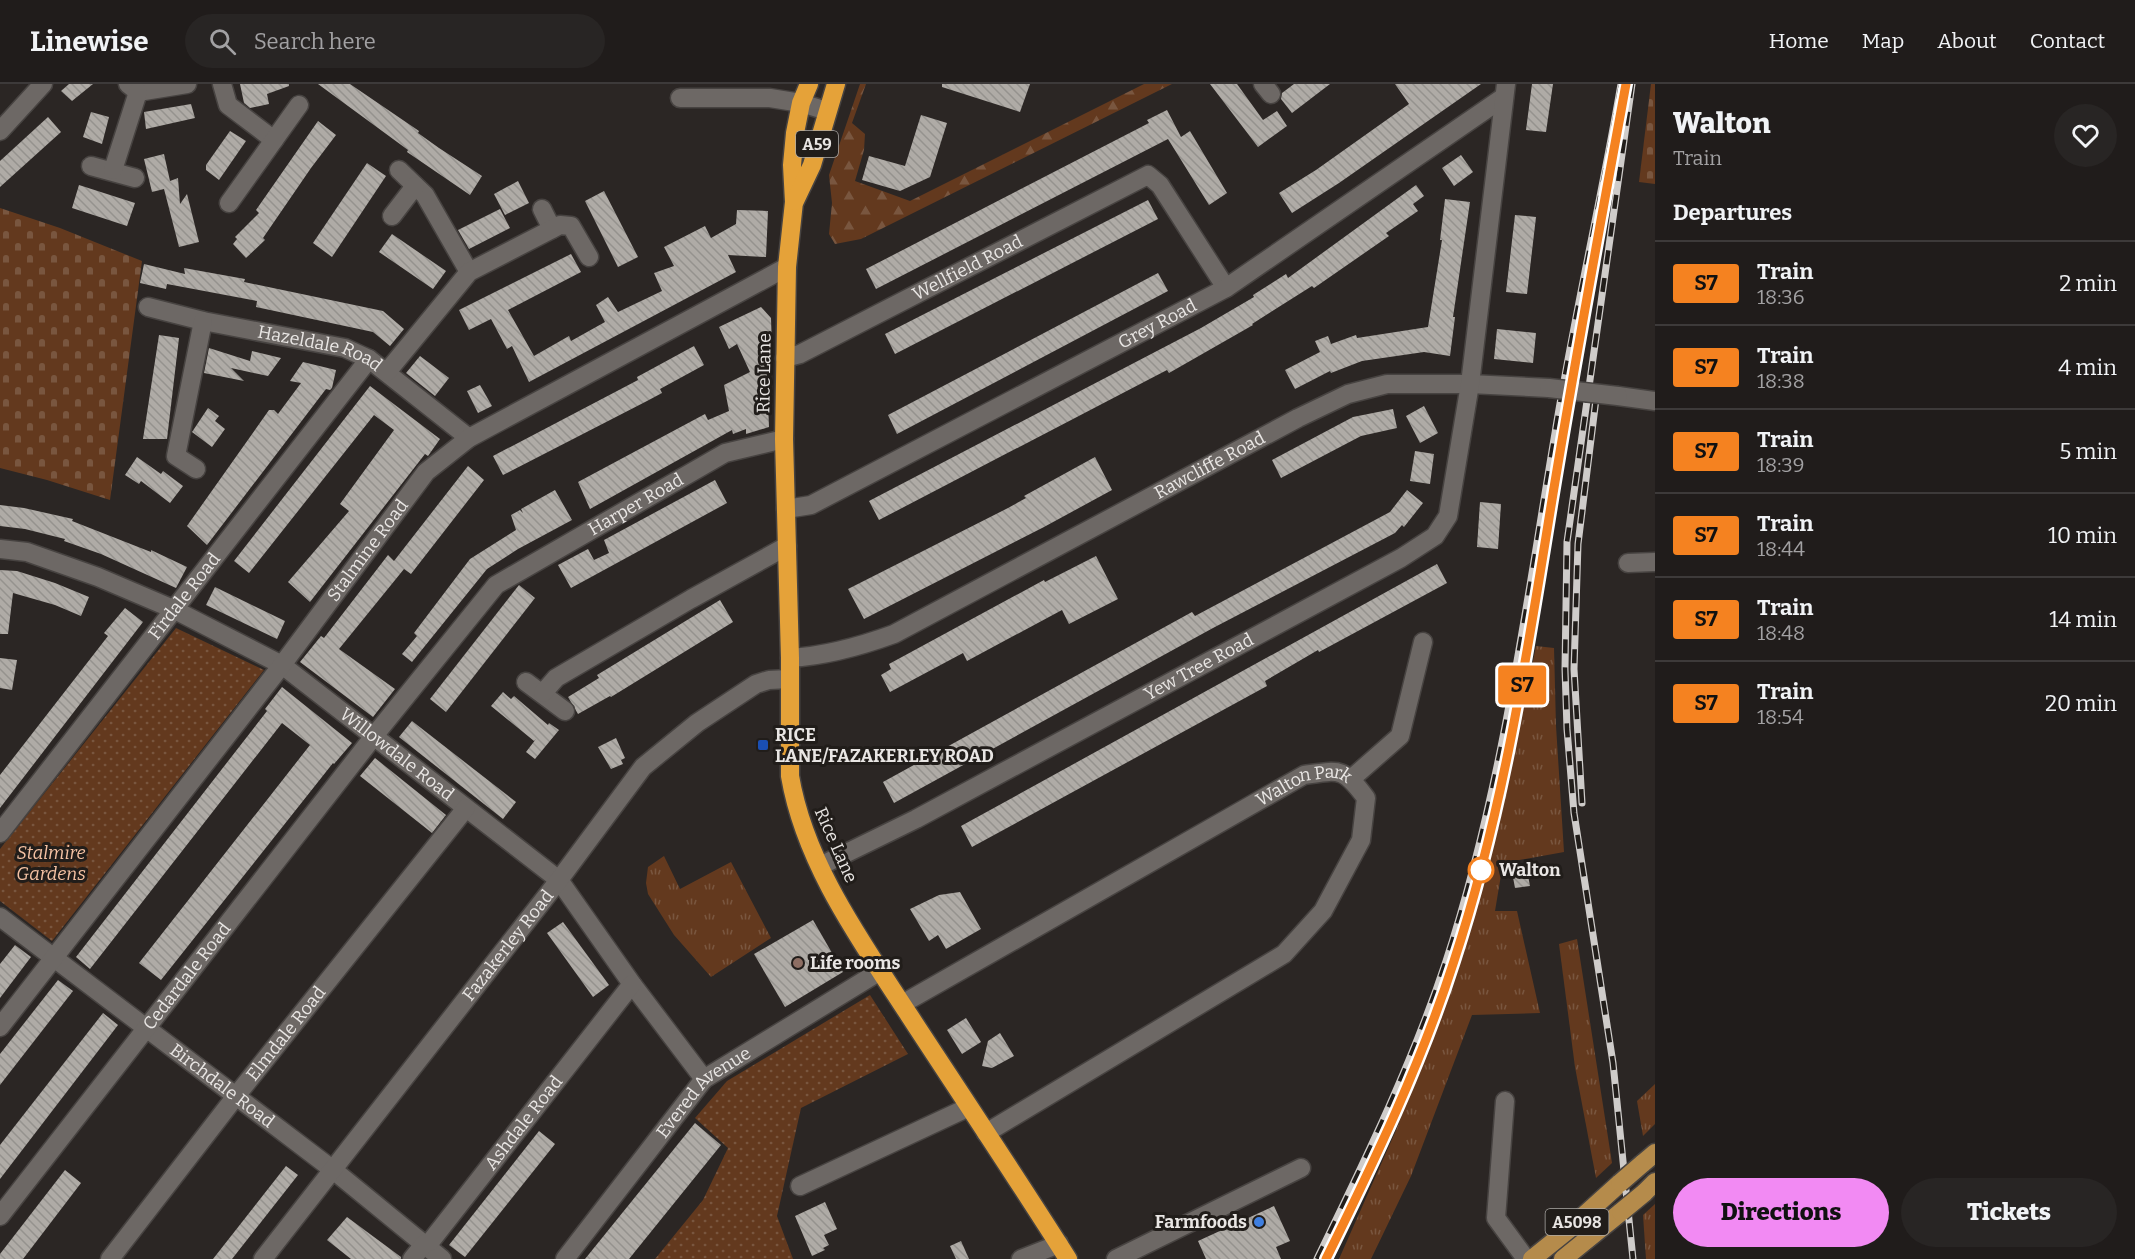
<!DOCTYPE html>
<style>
body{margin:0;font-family:Bitter,serif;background:#282524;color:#f1f3f6;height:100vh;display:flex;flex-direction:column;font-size:22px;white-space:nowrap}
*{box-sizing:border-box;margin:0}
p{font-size:20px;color:#a2a1a3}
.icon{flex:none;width:33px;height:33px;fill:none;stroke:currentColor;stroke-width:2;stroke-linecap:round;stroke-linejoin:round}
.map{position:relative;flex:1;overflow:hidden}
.side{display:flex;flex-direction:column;background:#201c1b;width:480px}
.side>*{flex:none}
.badge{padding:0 12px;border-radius:4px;font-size:21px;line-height:39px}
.map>.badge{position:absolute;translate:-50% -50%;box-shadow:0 0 0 3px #fff}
h2{padding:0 18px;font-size:22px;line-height:54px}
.round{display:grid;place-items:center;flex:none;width:63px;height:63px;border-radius:32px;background:#282524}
.summary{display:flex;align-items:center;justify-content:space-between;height:102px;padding:0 18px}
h1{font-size:28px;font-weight:800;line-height:45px}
.action{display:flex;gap:12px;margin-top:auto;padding:12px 18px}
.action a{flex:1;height:69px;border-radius:36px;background:#f28af3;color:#111;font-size:24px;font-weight:800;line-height:69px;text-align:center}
.action a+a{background:#282524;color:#f1f3f6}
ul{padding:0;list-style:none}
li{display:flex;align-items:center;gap:18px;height:84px;padding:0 18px;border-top:2px solid #3d3a3a}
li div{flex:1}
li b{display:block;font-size:22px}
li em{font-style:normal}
li .badge{min-width:66px;font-weight:700;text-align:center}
header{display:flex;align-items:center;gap:36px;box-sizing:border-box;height:84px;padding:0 30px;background:#201c1b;border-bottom:2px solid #3d3a3a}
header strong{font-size:28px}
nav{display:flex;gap:33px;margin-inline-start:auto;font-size:21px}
.search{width:420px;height:54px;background:#282524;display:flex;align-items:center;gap:15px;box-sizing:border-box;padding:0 21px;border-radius:33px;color:#a2a1a3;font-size:22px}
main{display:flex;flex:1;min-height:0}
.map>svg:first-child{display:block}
</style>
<header>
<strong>Linewise</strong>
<div class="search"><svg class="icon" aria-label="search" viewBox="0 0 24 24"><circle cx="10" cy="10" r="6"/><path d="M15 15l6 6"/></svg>Search here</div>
<nav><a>Home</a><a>Map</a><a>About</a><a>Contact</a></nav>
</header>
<main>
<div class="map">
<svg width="1655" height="1175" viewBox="0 0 1655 1175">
<defs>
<pattern id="grass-tufts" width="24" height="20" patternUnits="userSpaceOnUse" patternTransform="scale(1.5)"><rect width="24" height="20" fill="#63391e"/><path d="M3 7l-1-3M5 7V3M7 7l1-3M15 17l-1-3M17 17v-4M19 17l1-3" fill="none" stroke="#79563f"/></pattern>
<pattern id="forest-firs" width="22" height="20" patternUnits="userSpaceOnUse" patternTransform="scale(1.5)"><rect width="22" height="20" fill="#63391e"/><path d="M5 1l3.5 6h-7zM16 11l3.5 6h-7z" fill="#79563f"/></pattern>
<pattern id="cemetery-stones" width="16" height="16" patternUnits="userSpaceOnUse" patternTransform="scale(1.5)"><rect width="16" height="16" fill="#63391e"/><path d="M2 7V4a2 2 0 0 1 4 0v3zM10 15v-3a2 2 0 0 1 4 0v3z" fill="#79563f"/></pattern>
<pattern id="park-dots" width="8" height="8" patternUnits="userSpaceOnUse" patternTransform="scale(1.5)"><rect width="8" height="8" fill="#63391e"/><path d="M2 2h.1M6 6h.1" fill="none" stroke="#79563f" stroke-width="1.8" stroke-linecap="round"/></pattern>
<pattern id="building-back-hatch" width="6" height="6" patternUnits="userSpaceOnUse" patternTransform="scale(1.5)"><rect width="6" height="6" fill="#afaba6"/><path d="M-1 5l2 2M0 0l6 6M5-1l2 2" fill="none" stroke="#95928e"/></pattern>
</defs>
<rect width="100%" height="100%" fill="#2b2624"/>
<g fill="url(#grass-tufts)">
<polygon points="1536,562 1554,564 1556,642 1564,768 1503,779 1495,827 1517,827 1540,929 1472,931 1411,1092 1371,1175 1339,1175 1397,1044 1466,855 1499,742"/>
<polygon points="664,772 680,805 731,778 771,854 711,893 674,851 648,810 646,799 648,783"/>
<polygon points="1577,855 1612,1079 1596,1094 1575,983 1559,860"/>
<polygon points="1655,1000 1655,1040 1643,1052 1637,1017"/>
<polygon points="1655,1120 1655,1175 1646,1175 1643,1131"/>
</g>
<polygon fill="url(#forest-firs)" points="860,0 866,0 852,39 865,50 864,66 855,97 910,117 1144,0 1172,0 861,155 835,160 829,150 832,119 829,91"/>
<g fill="url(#cemetery-stones)">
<polygon points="1651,0 1655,0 1655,100 1639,98"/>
<polygon points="0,124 60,144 142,177 110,416 47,396 0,384"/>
</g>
<g fill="url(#park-dots)">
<polygon points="176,544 264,586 52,857 0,817 0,765"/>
<polygon points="870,911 908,970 801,1024 777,1132 793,1175 655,1175 703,1116 728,1064 695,1034 727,997"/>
</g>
<g fill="url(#building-back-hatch)">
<polygon points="69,0 93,0 72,17 61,7"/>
<polygon points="240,0 289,0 289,2 267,10 269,20 250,24 244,19"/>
<polygon points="318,0 350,0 419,47 418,49 439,64 482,92 470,111 407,68 408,66"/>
<polygon points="942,0 1030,0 1020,28 942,3"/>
<polygon points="1210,0 1237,0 1263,36 1277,27 1287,42 1258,63"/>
<polygon points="1294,0 1330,0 1292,29 1281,15 1282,9"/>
<polygon points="1395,0 1481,0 1339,99 1292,129 1279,109 1316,86 1409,20"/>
<polygon points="1532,0 1553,0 1546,48 1526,46"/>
<polygon points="191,20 195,34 146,45 144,28"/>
<polygon points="1167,26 1181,53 1190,47 1227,109 1209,121 1168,55 876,205 866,185 1149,39 1147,36"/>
<polygon points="91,28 109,33 102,60 83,53"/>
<polygon points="921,31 947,39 930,93 900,107 862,96 869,72 905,82"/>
<polygon points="48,33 61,48 0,103 0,77"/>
<polygon points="318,37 336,51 311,84 263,154 265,156 246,174 233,160 237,155 235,153 259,129 256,126"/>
<polygon points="230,47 246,57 219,96 206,86 206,81"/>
<polygon points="164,70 170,97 178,94 180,120 187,110 199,158 179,163 164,105 152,108 144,75"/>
<polygon points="1461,71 1473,88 1454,102 1442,84"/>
<polygon points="367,79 386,92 332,173 313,159"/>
<polygon points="518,97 529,119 505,131 494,110"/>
<polygon points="79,101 135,119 127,142 72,124"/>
<polygon points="1416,101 1424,112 1413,120 1418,127 1386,149 1389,152 1314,204 1312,202 1252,240 1253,241 1169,289 1167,286 879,436 869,417 1201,244 1254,213 1253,211 1286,190 1288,194"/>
<polygon points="604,107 638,173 618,183 585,117"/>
<polygon points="1445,115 1470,118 1453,233 1455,233 1450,272 1424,268 1362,277 1331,289 1330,287 1295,305 1285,286 1320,268 1315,257 1328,252 1331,260 1356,251 1357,254 1428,243 1442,156 1440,156"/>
<polygon points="1148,116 1158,135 895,270 885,250"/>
<polygon points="500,125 510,144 469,165 458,146"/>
<polygon points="737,126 768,127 766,173 728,171 736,188 529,298 512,262 507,265 491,235 469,246 459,226 571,170 581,188 508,226 534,272 569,252 571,257 605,238 596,221 608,213 618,228 662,207 654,189 674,182 664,163 705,142 711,154 736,140"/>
<polygon points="1515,131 1536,133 1527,210 1506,208"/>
<polygon points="392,150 446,187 433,205 379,168"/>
<polygon points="144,180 185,190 184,184 245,195 244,198 383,227 404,245 390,262 373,248 256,223 257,217 167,200 166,205 140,199"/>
<polygon points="1158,189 1168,207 897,350 888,331"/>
<polygon points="761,223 771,234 772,264 766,268 769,343 746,350 746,345 733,350 732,346 590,425 578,398 705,330 708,336 729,327 724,301 750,288 737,260 729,265 719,243"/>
<polygon points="1497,245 1536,249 1533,279 1494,275"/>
<polygon points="159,251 179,254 167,355 143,355"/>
<polygon points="694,262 704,281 660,305 662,309 647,317 503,391 493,372 638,296 637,293"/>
<polygon points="209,264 250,277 252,267 281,274 268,292 231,284 244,297 204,289"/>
<polygon points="420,272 449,294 435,312 406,289"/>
<polygon points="303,278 336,286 332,304 330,306 326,305 207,461 187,442 269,326 274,326 278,330 301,299 290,297"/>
<polygon points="480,301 492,322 478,329 467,307"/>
<polygon points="370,302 440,355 428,372 425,370 310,518 288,498 349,427 340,420 394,346 374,331 249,489 234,477"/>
<polygon points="1424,322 1438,349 1420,359 1406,332"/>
<polygon points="208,324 219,332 215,337 225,345 212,363 192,348"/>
<polygon points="1393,325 1397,344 1361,352 1281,394 1272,376 1353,333"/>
<polygon points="1415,367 1434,370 1430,400 1410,397"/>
<polygon points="137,373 161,390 163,387 183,402 170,419 141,397 139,400 125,391"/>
<polygon points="1095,373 1112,406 1044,443 864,535 848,505 1008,424 1026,414 1024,412"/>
<polygon points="468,382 484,396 411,490 404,485 339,565 395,605 373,633 300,578 321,552 324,554 388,471 394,477"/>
<polygon points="715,396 727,419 571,504 558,481 588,465 594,476 609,469 604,456"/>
<polygon points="555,406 572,436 518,465 487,485 412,578 402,570 417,552 414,549 470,475 516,446 511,431 520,426 523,429 521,425"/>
<polygon points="1407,406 1423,419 1404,443 1402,441 1395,449 1213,544 894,719 883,698 1192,528 1195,532 1390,428"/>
<polygon points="1480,418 1501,420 1498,465 1477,463"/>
<polygon points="0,421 24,424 73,435 72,437 151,468 151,466 187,483 176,504 101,470 64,457 65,455 25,445 0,442"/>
<polygon points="1096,472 1118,515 1069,540 1062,526 967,577 963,569 890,608 881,591 891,585 889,580 1044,496 1045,498"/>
<polygon points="1437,480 1447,499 1332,561 1319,568 1318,566 1265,597 1267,602 972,763 961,742"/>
<polygon points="0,486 17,487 55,499 89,513 81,532 55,521 13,509 8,550 0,550"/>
<polygon points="519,501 535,514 446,628 430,615"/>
<polygon points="215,503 285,537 277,555 206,521"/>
<polygon points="720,516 733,538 611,613 610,612 578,630 568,613 599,594 597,591"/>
<polygon points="125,524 143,538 0,724 0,691 108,552 104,549"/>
<polygon points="0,574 17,576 12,606 0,604"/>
<polygon points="282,603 352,659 334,680 333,679 161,896 139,879 310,661 282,639 90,885 76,873 267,627 265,625"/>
<polygon points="503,608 511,615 514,612 548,641 549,639 559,646 535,675 526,668 536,655 534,657 491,622"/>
<polygon points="412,637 516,718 503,735 399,653"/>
<polygon points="616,654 625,674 621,676 623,680 611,685 598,663"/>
<polygon points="375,674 446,731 432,749 360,692"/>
<polygon points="1526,781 1530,802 1515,804 1511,783"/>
<polygon points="960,808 981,845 946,865 938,851 929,857 910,825 939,811"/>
<polygon points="813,836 843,888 785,923 754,870"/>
<polygon points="563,838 609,901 593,913 547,849"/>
<polygon points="15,861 31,873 0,914 0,880"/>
<polygon points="58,896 73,907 0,1001 0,970"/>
<polygon points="103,929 118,941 0,1095 0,1061"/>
<polygon points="966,934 981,958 962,970 947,946"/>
<polygon points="1000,949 1014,972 992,984 982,982 988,957"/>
<polygon points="695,1039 721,1061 629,1175 585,1175"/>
<polygon points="539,1047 555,1060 465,1173 449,1161"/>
<polygon points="286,1082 298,1091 232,1175 213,1175"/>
<polygon points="65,1086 81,1099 23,1175 0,1175 0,1170"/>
<polygon points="825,1118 837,1145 824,1151 829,1161 823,1164 825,1166 812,1172 795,1132"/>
<polygon points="1274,1122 1290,1157 1276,1163 1281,1175 1206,1175 1198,1157"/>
<polygon points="347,1133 401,1173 401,1175 351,1175 327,1156"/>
<polygon points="961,1157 969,1175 956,1175 950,1162"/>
</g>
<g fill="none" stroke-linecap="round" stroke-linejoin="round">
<defs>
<g id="minor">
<polyline points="128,0 138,8 187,0"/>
<polyline points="222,0 228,21 274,56"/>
<polyline points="1263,0 1271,10"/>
<polyline points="680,14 770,14 801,19 827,27"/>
<polyline points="0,47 43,0"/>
<polyline points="91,82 135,94"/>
<polyline points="113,86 138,8"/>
<polyline points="399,86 425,111 469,188"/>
<polyline points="229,119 299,21"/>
<polyline points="542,125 552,145"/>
<polyline points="392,132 415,102"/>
<path id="s1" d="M148 223 203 237 345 264 369 275 469 354"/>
<path id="s2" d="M785 274 800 270 1148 91 1160 101 1226 204"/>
<polyline points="387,288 469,188 560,141 571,142 589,173"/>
<polyline points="1618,312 1655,317"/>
<polyline points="196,385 176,372 203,237"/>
<path id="s3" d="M786 425 811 421 1226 204 1504 13"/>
<path id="s4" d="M0 465 27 468 98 493 173 525 282 581 559 796 632 900 704 995"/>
<polyline points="1628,479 1655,478"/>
<path id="s5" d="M790 574C825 572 861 562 894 550L1298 334 1348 310 1387 300H1470L1549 304"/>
<polyline points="526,598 565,627"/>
<polyline points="543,609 556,594 691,515 787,462"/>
<polyline points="1351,695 1400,652 1423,558"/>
<path id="s6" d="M0 749 369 275"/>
<path id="s7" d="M820 782 916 735 1401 474 1435 452 1448 432 1470 300 1506 0"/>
<path id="s8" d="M0 833 332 1085 442 1175"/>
<path id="s9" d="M902 920 1304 691C1340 686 1343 683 1366 714L1361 756 1323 827 1284 870 986 1049"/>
<path id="s10" d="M0 943 282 581 426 388 469 354 787 183"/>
<polyline points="1505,1017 1496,1134 1526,1175"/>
<polyline points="800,1102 969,1023"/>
<path id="s11" d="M0 1132 374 652 496 501 725 369 784 355"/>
<path id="s12" d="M110 1175 236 1012 466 724"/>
<path id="s13" d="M263 1175 559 796 643 683 697 639 756 600 769 596 789 595"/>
<path id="s14" d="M412 1175 424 1160 431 1157 632 900"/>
<path id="s15" d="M565 1175 704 995 880 887"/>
<polyline points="1021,1175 1059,1160"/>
<polyline points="1116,1175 1301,1084"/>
</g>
<g id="major">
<polyline points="1642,1080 1655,1069"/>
<polyline points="1644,1109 1655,1098"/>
<polyline points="1532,1175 1568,1146 1620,1099"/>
<polyline points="1563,1175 1621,1128"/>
</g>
<g id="highway">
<path d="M809 0 801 19 795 49 792 81 794 118 787 183 784 355 790 574V692C805 780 861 857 909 931 962 1012 1016 1093 1068 1175"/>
<polyline points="795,117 812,81 836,0"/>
</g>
</defs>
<use href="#minor" stroke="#474341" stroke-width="21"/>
<use href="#major" stroke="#474341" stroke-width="21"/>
<use href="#highway" stroke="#474341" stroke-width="21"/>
<use href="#minor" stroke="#6d6865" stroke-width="18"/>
<use href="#major" stroke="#b58b4b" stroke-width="18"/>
<use href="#highway" stroke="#e5a239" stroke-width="18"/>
<defs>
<g id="rail">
<polyline points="1632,0 1567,458 1565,585 1567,645 1574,729 1613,979 1633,1175"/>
<polyline points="1582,719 1574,585 1578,460 1596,315"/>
<path d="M1317 1175C1364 1078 1412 980 1446 877 1502 706 1525 526 1555 349 1574 232 1601 117 1621 0"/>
</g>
</defs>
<use href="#rail" stroke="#cfccca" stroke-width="7"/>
<use href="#rail" stroke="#211d1a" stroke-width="4.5" stroke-dasharray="14" stroke-linecap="butt"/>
<defs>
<polyline id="minor-bridge" points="1549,304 1618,312"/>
<g id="major-bridge">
<polyline points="1620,1099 1642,1080"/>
<polyline points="1621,1128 1644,1109"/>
</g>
</defs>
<use href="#minor-bridge" stroke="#474341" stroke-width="21" stroke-linecap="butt"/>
<use href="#major-bridge" stroke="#474341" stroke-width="21" stroke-linecap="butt"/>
<use href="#minor-bridge" stroke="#6d6865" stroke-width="18"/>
<use href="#major-bridge" stroke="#b58b4b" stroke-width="18"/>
</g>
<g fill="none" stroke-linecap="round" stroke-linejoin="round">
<defs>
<path id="line" d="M1326 1175C1374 1078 1421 980 1454 877 1503 728 1526 576 1551 422 1574 281 1600 141 1626 0"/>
</defs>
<use href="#line" stroke="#fff" stroke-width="14"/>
<use href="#line" stroke="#f58220" stroke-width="9"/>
</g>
<rect fill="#1a4fb4" stroke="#211d1a" stroke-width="2" x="757" y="655" width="12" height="12" rx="3"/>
<circle fill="#fff" stroke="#f58220" stroke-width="3" cx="1481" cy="786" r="12"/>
<circle fill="#8d6e63" stroke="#211d1a" stroke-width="2" cx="798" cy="879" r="6"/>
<circle fill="#3f7fe0" stroke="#211d1a" stroke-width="2" cx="1259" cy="1138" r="6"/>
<g text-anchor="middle" stroke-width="6" stroke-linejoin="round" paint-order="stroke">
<g fill="#211d1a" stroke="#adaaa7" stroke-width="1.5">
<rect x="796" y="47" width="42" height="26" rx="4.5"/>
<rect x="1545.5" y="1125" width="63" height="26" rx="4.5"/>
</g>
<g font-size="16" font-weight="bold" fill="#e9e6e4">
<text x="817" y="66">A59</text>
<text x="1577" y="1144">A5098</text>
</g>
<g font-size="18" fill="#e9e6e4" stroke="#211d1a">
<text dy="6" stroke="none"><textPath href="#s2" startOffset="204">Wellfield Road</textPath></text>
<text dy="6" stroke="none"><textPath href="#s3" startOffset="416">Grey Road</textPath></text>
<text dy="6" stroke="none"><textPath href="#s1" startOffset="177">Hazeldale Road</textPath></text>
<text transform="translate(764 289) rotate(-89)" y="6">Rice Lane</text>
<text dy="6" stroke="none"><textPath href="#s5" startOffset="465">Rawcliffe Road</textPath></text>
<text dy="6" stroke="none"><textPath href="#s11" startOffset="964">Harper Road</textPath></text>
<text dy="6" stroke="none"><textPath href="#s10" startOffset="602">Stalmine Road</textPath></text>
<text dy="6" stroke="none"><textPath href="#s6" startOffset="300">Firdale Road</textPath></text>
<text dy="6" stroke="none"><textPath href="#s7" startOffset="428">Yew Tree Road</textPath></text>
<text dy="6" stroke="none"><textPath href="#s4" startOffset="452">Willowdale Road</textPath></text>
<text dy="6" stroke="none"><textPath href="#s9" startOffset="460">Walton Park</textPath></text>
<text transform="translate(836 761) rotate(66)" y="6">Rice Lane</text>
<text dy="6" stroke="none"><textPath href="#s13" startOffset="398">Fazakerley Road</textPath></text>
<text dy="6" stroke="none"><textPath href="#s11" startOffset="304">Cedardale Road</textPath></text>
<text dy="6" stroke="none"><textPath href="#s12" startOffset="286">Elmdale Road</textPath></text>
<text dy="6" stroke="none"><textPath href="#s8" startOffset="279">Birchdale Road</textPath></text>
<text dy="6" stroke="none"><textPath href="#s15" startOffset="218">Evered Avenue</textPath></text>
<text dy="6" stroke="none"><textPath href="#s14" startOffset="177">Ashdale Road</textPath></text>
</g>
<g font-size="18" font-weight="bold" fill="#e9e6e4" stroke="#211d1a" text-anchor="start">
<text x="775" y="657">RICE<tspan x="775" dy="21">LANE/FAZAKERLEY ROAD</tspan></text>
<text x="810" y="885">Life rooms</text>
<text x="1247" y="1144" text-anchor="end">Farmfoods</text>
</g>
<g font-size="18" font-style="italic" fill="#f5c2a3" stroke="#211d1a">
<text x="51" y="775">Stalmire<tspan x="51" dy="21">Gardens</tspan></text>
</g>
<g font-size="18" font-weight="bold" fill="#e9e6e4" stroke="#211d1a" text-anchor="start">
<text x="1499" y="792">Walton</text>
</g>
</g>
</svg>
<b class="badge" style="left:1522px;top:601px;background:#f58220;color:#111">S7</b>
</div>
<section class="side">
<div class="summary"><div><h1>Walton</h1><p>Train</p></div><a class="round"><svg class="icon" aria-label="heart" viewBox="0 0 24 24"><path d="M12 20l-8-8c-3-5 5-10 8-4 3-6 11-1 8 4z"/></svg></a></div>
<h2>Departures</h2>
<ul>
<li><span class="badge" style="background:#f58220;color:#111">S7</span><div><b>Train</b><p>18:36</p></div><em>2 min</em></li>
<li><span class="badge" style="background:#f58220;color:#111">S7</span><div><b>Train</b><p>18:38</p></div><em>4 min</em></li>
<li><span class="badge" style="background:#f58220;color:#111">S7</span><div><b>Train</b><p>18:39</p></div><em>5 min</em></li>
<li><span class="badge" style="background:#f58220;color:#111">S7</span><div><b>Train</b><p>18:44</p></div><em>10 min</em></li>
<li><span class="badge" style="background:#f58220;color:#111">S7</span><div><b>Train</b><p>18:48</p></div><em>14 min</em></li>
<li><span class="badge" style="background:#f58220;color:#111">S7</span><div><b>Train</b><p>18:54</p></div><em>20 min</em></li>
</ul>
<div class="action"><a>Directions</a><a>Tickets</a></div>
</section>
</main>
